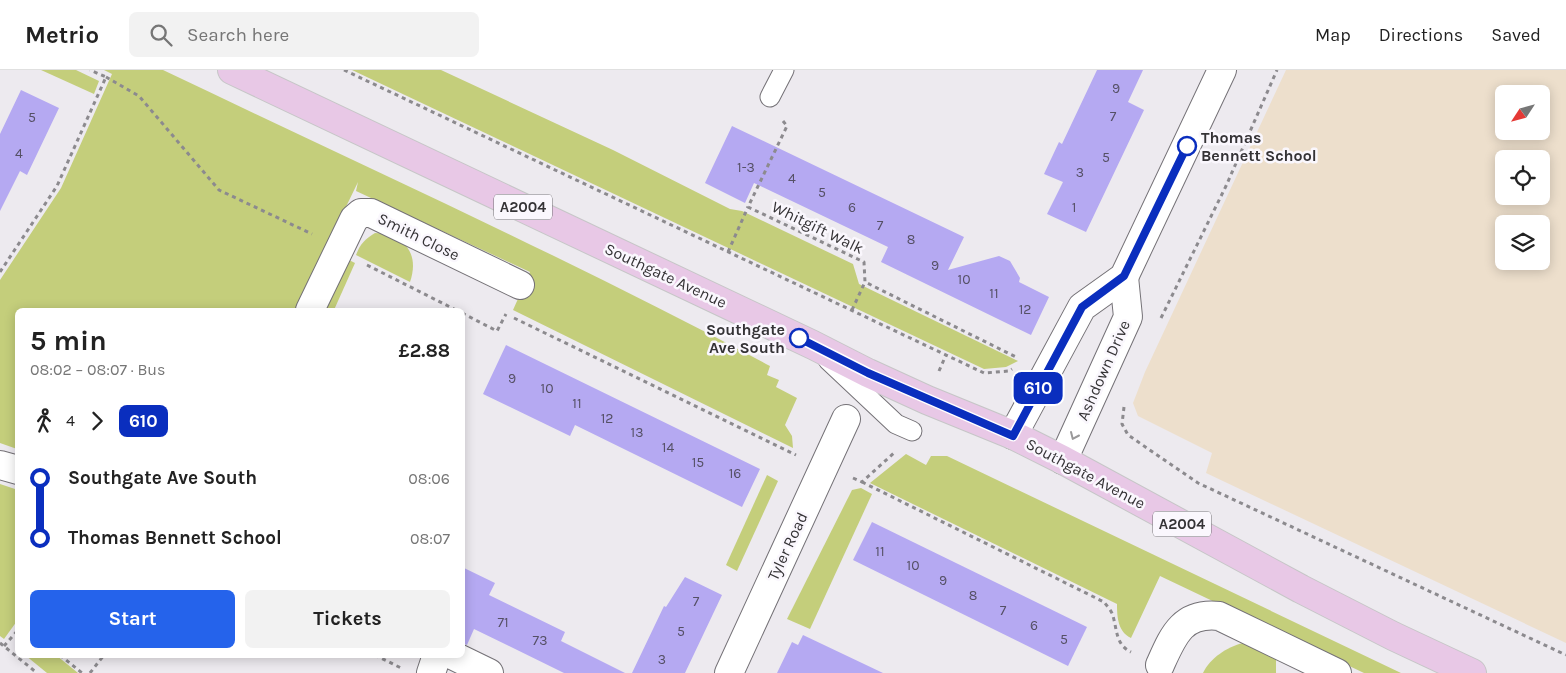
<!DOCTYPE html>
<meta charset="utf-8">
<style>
body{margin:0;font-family:Karla,sans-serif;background:#f2f2f2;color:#222;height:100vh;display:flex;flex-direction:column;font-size:19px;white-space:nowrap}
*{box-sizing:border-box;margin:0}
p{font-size:16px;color:#767676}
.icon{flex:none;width:28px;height:28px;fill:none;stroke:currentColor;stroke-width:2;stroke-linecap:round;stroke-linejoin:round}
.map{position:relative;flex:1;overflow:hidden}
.panel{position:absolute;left:15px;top:238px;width:450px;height:350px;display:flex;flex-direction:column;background:#fff;border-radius:8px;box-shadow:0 2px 12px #0003}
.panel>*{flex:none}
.badge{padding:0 10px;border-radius:8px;font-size:18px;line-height:32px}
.needle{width:32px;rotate:234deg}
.tools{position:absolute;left:1495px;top:15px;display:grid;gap:10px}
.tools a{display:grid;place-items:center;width:55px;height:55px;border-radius:8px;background:#fff;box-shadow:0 2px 12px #0003;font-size:25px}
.map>.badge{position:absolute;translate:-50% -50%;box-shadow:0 0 0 2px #fff}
.legs{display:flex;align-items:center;gap:8px;height:55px;padding:0 15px;font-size:16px}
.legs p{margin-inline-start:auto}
.summary{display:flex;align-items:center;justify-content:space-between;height:85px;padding:0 15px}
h1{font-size:28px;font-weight:700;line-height:38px}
.cta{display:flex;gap:10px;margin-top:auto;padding:10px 15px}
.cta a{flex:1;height:58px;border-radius:8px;background:#2563eb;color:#fff;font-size:20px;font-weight:700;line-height:58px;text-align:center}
.cta a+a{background:#f2f2f2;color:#222}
ul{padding:0 15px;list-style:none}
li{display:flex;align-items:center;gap:18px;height:60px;font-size:19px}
li i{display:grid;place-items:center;width:8px;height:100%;margin:0 6px;background:currentColor}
li i::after{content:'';width:12px;height:12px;margin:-6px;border:4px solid;border-radius:50%;background:#fff}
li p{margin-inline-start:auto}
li:first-child i{background:linear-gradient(#0000 50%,currentColor 0)}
li:last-child i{background:linear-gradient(currentColor 50%,#0000 0)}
header{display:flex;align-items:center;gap:30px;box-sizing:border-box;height:70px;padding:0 25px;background:#fff;border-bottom:1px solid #e0e0e0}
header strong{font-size:24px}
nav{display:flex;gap:28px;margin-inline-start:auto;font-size:18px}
.search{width:350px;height:45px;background:#f2f2f2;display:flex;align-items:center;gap:12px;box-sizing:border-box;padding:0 18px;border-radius:8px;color:#767676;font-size:19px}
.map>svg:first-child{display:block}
</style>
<header>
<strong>Metrio</strong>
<div class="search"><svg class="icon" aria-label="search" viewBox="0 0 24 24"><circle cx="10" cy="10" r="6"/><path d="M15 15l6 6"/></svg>Search here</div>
<nav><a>Map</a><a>Directions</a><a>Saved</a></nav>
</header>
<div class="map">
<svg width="1566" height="603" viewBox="0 0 1566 603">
<rect width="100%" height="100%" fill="#edeaef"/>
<path fill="#eddfcc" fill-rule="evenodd" d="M1286 0H1566V573L1206 403 1212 383 1138 346 1133 333 1145 302ZM1504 24H1541V61H1504ZM1504 89H1541V126H1504ZM1504 154H1541V191H1504Z"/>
<g fill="#c4ce7b">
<polygon points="41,0 76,0 99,11 94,24"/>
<path d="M104 0H163C366 97 572 190 770 296L767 305 779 310 776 317 797 328 785 355 792 366 793 378 513 240 530 202 356 121 358 112 296 240H18L17 379 0 373V210L61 118 112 4Z"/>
<polygon points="352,0 441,0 613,80 730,139 742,141 853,194 859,214 1018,291 1006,297 984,299"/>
<path d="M375 163C404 165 420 183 410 212L356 185C360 174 365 169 375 163Z"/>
<polygon points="347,189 355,193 334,240 324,240"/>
<path d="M906 384 926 395 931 386H947L1401 603H1364L1160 506 1131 568C1118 562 1117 547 1117 534L870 413Z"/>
<polygon points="767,405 778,411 737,501 726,495"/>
<polygon points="0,414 18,420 17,551 4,569 0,566"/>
<polygon points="861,418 872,424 810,559 787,549 852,420"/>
<path d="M1243 573H1255L1276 587V603H1203C1210 588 1227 577 1243 573Z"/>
<polygon points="25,585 56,585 78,603 47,603"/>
</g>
<g fill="#b5a9f2">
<polygon points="1097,0 1143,0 1128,32 1144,40 1086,162 1047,144 1063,112 1044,104 1059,72 1062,74"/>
<polygon points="21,20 59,38 27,105 20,101 0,141 0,64"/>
<polygon points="732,56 964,167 948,200 999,186 1010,191 1020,208 1019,212 1049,227 1031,265 881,192 888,177 754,113 745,133 705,113"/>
<polygon points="506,275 760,399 742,437 575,355 570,366 483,324"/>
<polygon points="872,452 1087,557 1068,596 853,490"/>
<polygon points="462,497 495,513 489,525 565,562 561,571 625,603 564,603 474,559 467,575 462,573"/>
<polygon points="685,507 722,525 685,603 632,603 664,536 666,537"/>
<polygon points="803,565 883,603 777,603 792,572 798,575"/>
</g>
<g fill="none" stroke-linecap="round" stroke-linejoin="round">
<defs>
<g id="service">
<polyline points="770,27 784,0"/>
<polyline points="828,290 896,354 912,361"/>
</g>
<g id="minor">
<polyline points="310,240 354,149 361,143 371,143 520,215"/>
<polyline points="0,395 18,400"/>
<polyline points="452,585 489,603"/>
<path d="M1160 595C1173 566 1182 542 1219 546L1337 603"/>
<polyline points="431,603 437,585"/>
<polyline points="729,603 846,349"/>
</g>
<g id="tertiary">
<polyline points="1013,365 1082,237 1124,207 1222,0"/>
<polyline points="1063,390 1128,247 1124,207"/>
</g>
<polyline id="primary" points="232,0 813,275 868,303 927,330 1013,365 1063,390 1301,519 1393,566 1472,603"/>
</defs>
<use href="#service" stroke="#747176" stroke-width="21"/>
<use href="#minor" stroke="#747176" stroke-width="30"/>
<use href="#tertiary" stroke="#747176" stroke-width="30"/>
<use href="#primary" stroke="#c6c6c7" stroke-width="30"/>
<g stroke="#8c8a8e" stroke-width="3" stroke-dasharray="4 4" stroke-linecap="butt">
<polyline points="344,0 984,303 1009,301 1012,299"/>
<polyline points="106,7 139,26 219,120 312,164"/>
<polyline points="783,51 787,56 748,137 864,192 865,212 1018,288"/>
<polyline points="728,182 748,137"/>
<polyline points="367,195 456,240"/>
<polyline points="0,202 57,116 106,7 90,0"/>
<polyline points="852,240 865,212"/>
<polyline points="462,243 497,261 506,244"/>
<polyline points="514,248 796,385"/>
<polyline points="1161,248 1226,116 1277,0"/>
<polyline points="939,301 946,285"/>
<polyline points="1124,337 1122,354 1128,365 1198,413 1566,585"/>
<polyline points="853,408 862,412 895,382"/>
<path d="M862 412 1104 532C1107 536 1112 541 1113 546 1117 560 1116 575 1131 582"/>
<polyline points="0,573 37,603"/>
<polyline points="4,576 18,560"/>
<polyline points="60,585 82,603"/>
<polyline points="375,585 401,598"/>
<polyline points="90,603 104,585"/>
</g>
<use href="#service" stroke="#fff" stroke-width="19"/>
<use href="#minor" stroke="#fff" stroke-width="28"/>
<use href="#tertiary" stroke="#fff" stroke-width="28"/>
<use href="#primary" stroke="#e8c8e6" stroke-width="28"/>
</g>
<defs><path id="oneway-chevron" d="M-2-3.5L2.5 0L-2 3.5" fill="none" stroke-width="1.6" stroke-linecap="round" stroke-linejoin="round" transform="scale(1.25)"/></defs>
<use stroke="#9a999a" href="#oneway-chevron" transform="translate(1074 366) rotate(114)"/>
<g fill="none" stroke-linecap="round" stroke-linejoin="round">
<defs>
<polyline id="line-1" points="799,268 868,303 1013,366 1082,237 1124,206 1187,76"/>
</defs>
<use href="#line-1" stroke="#fff" stroke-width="11"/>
<use href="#line-1" stroke="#0a2ebe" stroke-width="8"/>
</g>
<g fill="#fff" stroke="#0a2ebe" stroke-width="2.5">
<circle cx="1187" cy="76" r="9"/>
<circle cx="799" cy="268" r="9"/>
</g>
<g text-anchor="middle" stroke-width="5" stroke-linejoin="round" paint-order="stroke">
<g font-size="14" fill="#555065">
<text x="1116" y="23">9</text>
<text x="1113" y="51">7</text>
<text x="32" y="52">5</text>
<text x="19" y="88">4</text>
<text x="1106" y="92">5</text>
<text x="746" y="102">1-3</text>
<text x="1080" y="107">3</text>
<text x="792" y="113">4</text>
<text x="822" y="127">5</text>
<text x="852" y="142">6</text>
<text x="1074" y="142">1</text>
<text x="880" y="160">7</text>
<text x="911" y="174">8</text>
<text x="935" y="200">9</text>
<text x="964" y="214">10</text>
<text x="994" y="228">11</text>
<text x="1025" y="244">12</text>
<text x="512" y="313">9</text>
<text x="547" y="323">10</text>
<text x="577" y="338">11</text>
<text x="607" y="353">12</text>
<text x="637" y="367">13</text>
<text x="668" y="382">14</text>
<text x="698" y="397">15</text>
<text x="735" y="408">16</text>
<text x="880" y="486">11</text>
<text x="913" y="500">10</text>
<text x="943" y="515">9</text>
<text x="973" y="530">8</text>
<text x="696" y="536">7</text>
<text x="1003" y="545">7</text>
<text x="503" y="557">71</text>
<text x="1034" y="560">6</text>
<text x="681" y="566">5</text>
<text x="1064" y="574">5</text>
<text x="540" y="575">73</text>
<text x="662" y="594">3</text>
</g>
<g fill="#faf7fd" stroke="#706e72" stroke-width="1">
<rect x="494" y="124.5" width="58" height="25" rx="4"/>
<rect x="1153" y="441.5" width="58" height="25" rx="4"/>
</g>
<g font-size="15" font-weight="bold" fill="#353336">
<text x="523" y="142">A2004</text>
<text x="1182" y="459">A2004</text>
</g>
<g font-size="16" font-weight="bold" fill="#353336" stroke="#faf7fd" text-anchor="start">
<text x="1201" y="73">Thomas<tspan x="1201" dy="18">Bennett School</tspan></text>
<text x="785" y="265" text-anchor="end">Southgate<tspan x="785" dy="18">Ave South</tspan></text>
</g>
<g font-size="16" fill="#353336" stroke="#faf7fd">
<text transform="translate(818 157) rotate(26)" y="6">Whitgift Walk</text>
<text transform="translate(419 166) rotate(26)" y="6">Smith Close</text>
<text transform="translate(666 205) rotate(25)" y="6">Southgate Avenue</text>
<text transform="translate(1103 300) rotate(-66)" y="6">Ashdown Drive</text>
<text transform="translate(1086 403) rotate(28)" y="6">Southgate Avenue</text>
<text transform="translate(787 476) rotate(-65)" y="6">Tyler Road</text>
</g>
</g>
</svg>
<div class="tools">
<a><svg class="needle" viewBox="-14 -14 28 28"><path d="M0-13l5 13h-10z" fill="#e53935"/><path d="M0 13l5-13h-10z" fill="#767676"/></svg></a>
<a><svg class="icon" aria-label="locate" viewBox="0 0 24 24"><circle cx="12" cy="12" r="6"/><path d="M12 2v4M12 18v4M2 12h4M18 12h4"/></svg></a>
<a><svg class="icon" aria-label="layers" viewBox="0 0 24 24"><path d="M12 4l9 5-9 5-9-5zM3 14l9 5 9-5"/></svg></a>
</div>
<b class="badge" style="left:1038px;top:318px;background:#0a2ebe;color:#fff">610</b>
<section class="panel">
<div class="summary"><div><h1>5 min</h1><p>08:02 – 08:07 · Bus</p></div><b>£2.88</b></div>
<div class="legs"><svg class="icon" aria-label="walk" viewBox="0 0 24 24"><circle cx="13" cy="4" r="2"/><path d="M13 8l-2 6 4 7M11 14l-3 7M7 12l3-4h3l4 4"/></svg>4<svg class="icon" aria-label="forward" viewBox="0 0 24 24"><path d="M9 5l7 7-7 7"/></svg><b class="badge" style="background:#0a2ebe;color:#fff">610</b></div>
<ul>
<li><i style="color:#0a2ebe"></i><b>Southgate Ave South</b><p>08:06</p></li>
<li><i style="color:#0a2ebe"></i><b>Thomas Bennett School</b><p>08:07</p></li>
</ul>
<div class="cta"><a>Start</a><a>Tickets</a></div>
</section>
</div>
